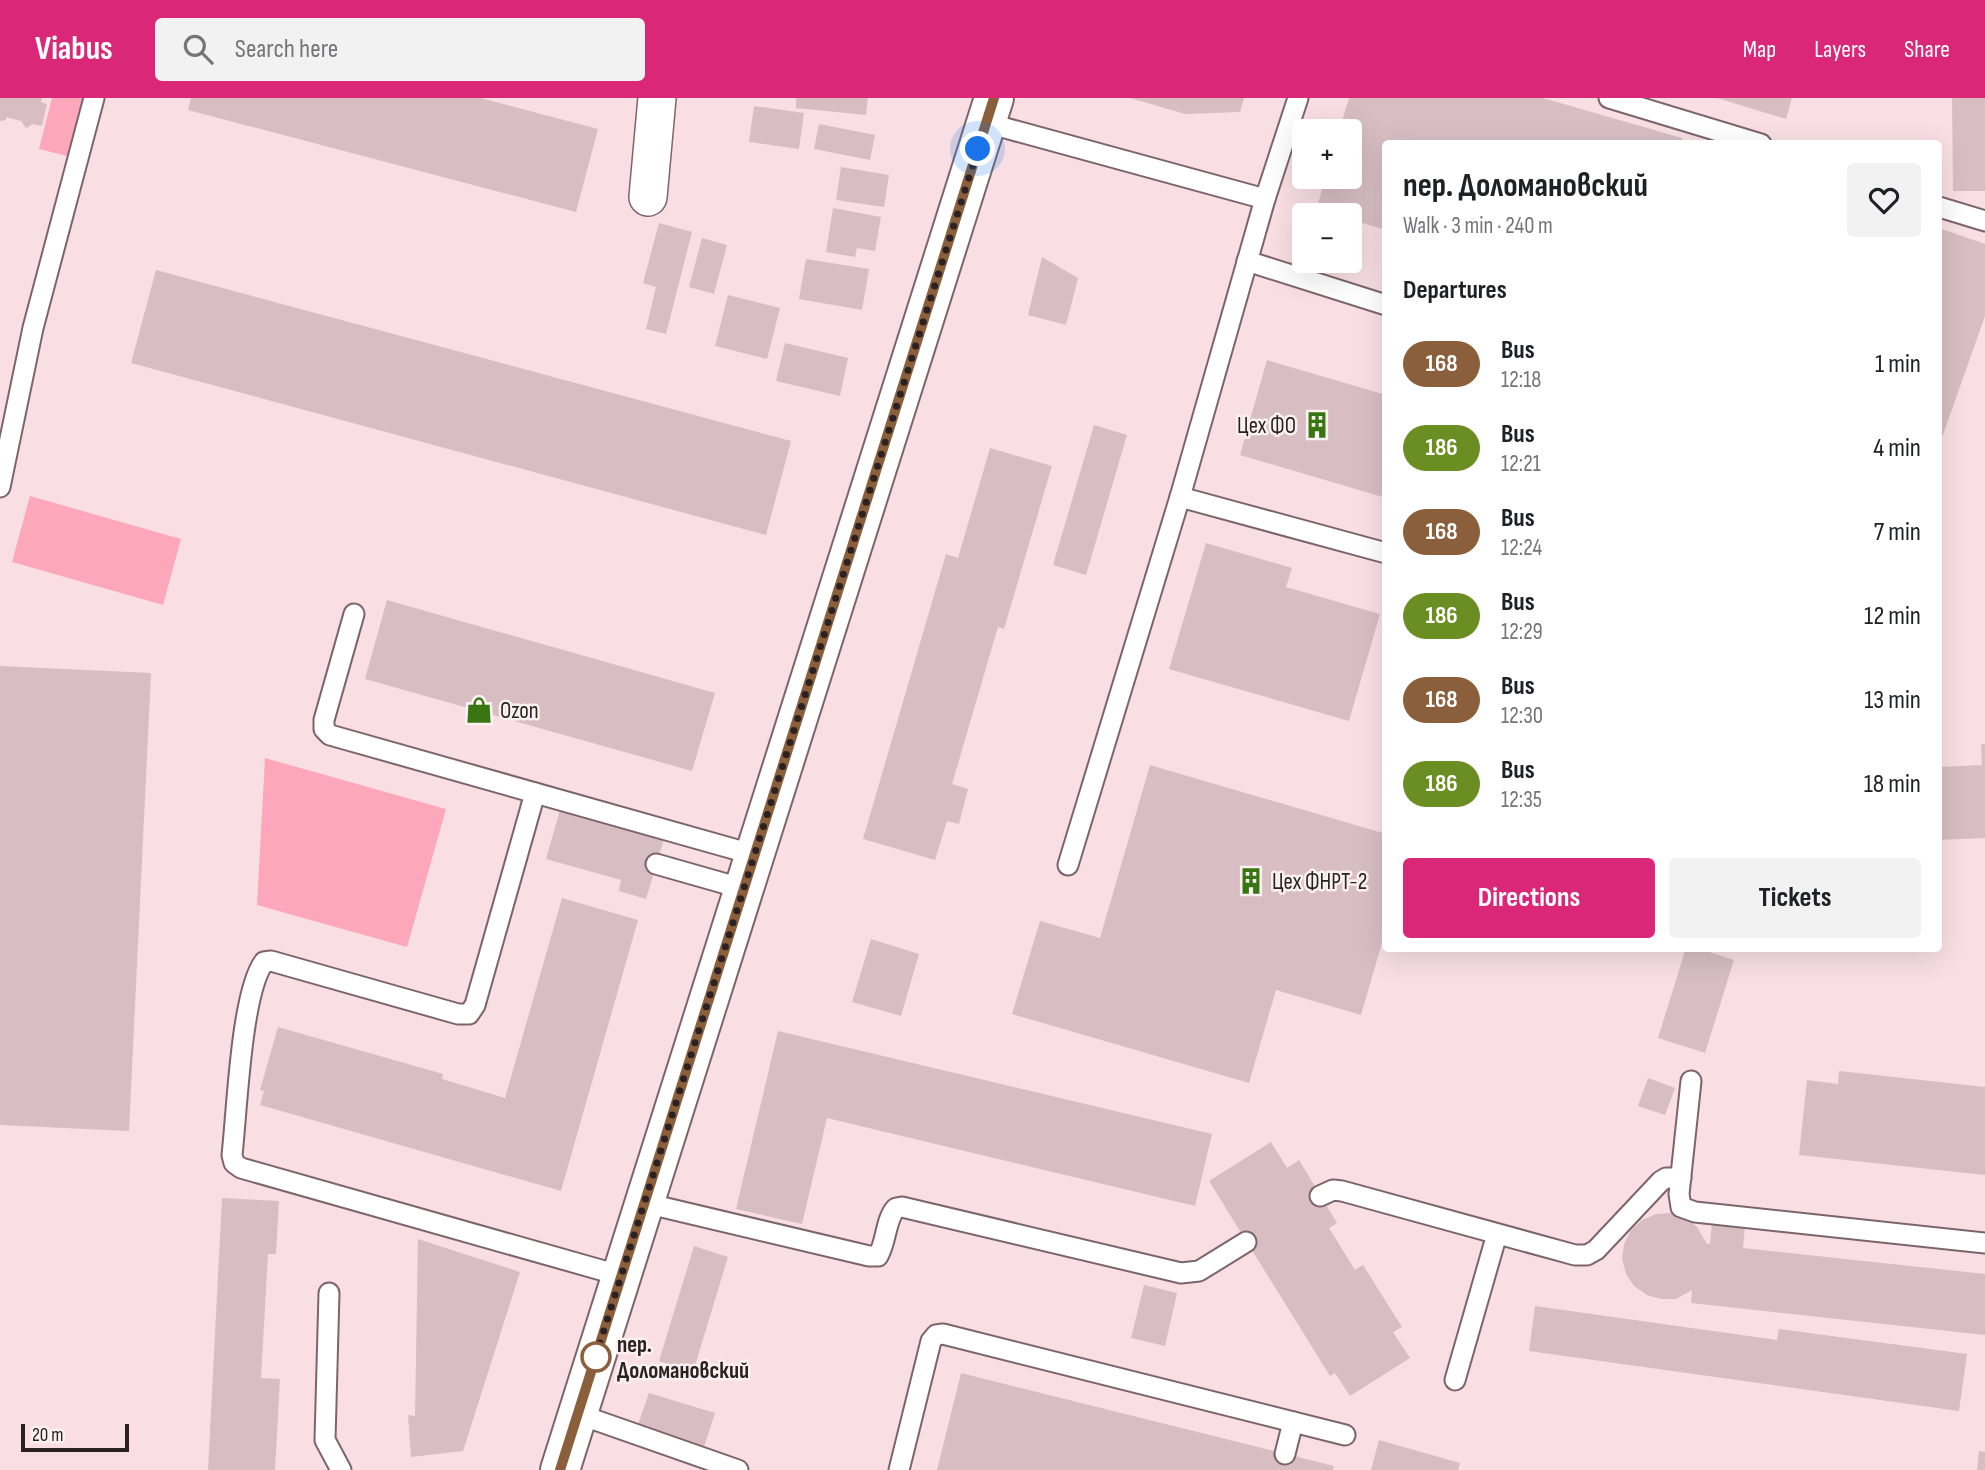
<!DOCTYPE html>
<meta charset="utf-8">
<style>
body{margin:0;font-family:"Sofia Sans Condensed",sans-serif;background:#f2f2f2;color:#202124;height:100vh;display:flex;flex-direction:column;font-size:26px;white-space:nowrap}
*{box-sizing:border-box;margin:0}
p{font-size:23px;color:#757577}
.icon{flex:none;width:38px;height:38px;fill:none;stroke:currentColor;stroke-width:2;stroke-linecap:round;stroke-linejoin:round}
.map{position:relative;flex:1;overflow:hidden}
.panel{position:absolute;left:1382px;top:42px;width:560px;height:812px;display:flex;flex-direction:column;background:#fff;border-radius:7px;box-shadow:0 7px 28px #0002}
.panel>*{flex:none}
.badge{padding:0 14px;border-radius:23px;font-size:24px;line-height:46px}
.tools{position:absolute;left:1292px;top:21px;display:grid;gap:14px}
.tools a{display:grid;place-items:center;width:70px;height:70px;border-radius:7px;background:#fff;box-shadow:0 7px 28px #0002;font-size:35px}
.scale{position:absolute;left:21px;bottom:18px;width:108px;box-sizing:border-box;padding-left:7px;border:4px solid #2b2123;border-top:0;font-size:19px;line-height:24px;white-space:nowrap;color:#2b2123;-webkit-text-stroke:5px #fbf1f2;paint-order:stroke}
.you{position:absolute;width:35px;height:35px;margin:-18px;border:5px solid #fff;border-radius:50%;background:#1a73e8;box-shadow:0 0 0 10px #1a73e833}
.map>.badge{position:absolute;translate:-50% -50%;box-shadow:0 0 0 4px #fff}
h2{padding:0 21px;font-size:26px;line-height:63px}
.round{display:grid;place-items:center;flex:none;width:74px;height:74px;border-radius:7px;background:#f2f2f2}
.summary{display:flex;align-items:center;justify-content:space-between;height:119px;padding:0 21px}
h1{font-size:33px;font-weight:700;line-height:52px}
.action{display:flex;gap:14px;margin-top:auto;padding:14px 21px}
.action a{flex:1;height:80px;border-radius:7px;background:#db2777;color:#fff;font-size:28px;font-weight:700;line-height:80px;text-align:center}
.action a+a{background:#f2f2f2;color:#202124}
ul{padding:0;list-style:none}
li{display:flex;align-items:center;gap:21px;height:84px;padding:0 21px}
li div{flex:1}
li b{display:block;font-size:26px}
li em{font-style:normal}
li .badge{min-width:77px;font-weight:700;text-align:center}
header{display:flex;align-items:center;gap:42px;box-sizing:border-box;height:98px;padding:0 35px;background:#db2777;color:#fff}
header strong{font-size:33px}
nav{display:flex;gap:38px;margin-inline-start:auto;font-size:24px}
.search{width:490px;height:63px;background:#f2f2f2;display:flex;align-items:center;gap:18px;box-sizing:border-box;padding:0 24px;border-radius:7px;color:#757577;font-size:26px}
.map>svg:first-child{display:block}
</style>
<header>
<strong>Viabus</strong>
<div class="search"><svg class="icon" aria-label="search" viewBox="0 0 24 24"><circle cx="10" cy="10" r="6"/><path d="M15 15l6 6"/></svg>Search here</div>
<nav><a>Map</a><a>Layers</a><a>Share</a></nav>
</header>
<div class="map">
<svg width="1985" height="1372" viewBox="0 0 1985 1372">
<rect width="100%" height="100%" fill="#f9dfe3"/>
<g fill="#fca8ba">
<polygon points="52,0 86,0 71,59 39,51"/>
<polygon points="30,398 181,441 163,507 12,464"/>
<polygon points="265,660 446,711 407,849 257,807"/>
</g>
<g fill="#d8bec3">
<polygon points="0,0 42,0 41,4 47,6 42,28 33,26 26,30 21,23 6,19 6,22 0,23"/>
<polygon points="191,0 481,0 598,31 576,114 188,12"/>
<polygon points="796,0 868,0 866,17 796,10"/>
<polygon points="1130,0 1244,0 1240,14 1185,16"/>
<polygon points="1349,0 1543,0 1682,40 1680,46 1386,46 1386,132 1349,121 1349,117 1336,117 1316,112 1326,79 1349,79 1349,33 1339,33"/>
<polygon points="1717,0 1792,0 1786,21"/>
<polygon points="1952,0 1985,0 1985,93 1953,93"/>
<polygon points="754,8 804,15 799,51 749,44"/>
<polygon points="819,26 875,37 870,62 814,51"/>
<polygon points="841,69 889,77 884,109 836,102"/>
<polygon points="833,110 881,119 875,153 857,150 855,159 826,154"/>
<polygon points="659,125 692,134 666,236 646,231 656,189 643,185"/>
<polygon points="1939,130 1985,146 1985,218 1939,348"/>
<polygon points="702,140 727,147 714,196 689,189"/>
<polygon points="1042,159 1078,180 1066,227 1028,217"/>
<polygon points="806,161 869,171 862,212 799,201"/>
<polygon points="156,172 791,343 766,437 131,265"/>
<polygon points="728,197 780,210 767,261 715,248"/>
<polygon points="785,245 848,260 840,298 776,283"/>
<polygon points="1267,262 1386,297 1386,400 1240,357"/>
<polygon points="1094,327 1127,337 1086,477 1053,467"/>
<polygon points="990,350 1052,368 1004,531 998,529 952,686 968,691 959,726 947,723 935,762 863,741 946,456 958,460"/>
<polygon points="1206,445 1292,470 1286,489 1380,516 1349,623 1169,571"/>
<polygon points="387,502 715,595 692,673 365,581"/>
<polygon points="0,568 151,575 129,1033 0,1027"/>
<polygon points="1981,646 1985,646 1985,740 1939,742 1939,669 1982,667"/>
<polygon points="1150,667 1386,736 1386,831 1361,917 1276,892 1249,985 1012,916 1040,823 1100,840"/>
<polygon points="560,712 664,741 646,801 619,793 621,782 546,761"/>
<polygon points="562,800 638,822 561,1093 260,1007 264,993 260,992 278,929 443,976 442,981 505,1000"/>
<polygon points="871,841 919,856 901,918 852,904"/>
<polygon points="1686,850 1697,850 1734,862 1705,955 1658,940"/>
<polygon points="778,933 1212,1036 1195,1108 827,1020 802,1126 736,1111"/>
<polygon points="1839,973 1985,989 1985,1077 1799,1057 1807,982 1838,986"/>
<polygon points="1648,980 1675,990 1665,1017 1638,1008"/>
<polygon points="1271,1044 1287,1070 1299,1062 1337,1125 1329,1130 1355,1172 1363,1167 1402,1229 1393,1234 1410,1260 1350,1298 1335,1275 1330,1278 1209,1083"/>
<polygon points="222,1100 279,1103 276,1156 268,1156 261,1280 280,1281 275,1372 208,1372"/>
<polygon points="1671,1115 1686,1120 1697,1129 1707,1146 1710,1146 1712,1124 1745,1128 1743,1150 1985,1176 1985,1237 1691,1205 1692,1192 1676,1201 1661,1201 1647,1197 1634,1188 1626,1176 1622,1161 1624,1146 1631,1132 1642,1122 1656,1116"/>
<polygon points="418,1141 520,1174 463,1353 411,1359 408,1317 415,1318"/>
<polygon points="694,1148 728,1159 693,1274 659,1263"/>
<polygon points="1144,1187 1177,1195 1165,1248 1131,1240"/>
<polygon points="1535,1208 1777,1242 1779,1231 1967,1256 1959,1313 1529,1253"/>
<polygon points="961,1275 1334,1368 1333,1372 937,1372"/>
<polygon points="649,1295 715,1315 703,1352 636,1332"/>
<polygon points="1379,1342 1460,1365 1458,1372 1371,1372"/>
<polygon points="1979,1353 1985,1354 1985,1372 1977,1372"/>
</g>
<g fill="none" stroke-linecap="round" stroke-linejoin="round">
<defs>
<g id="lane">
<polyline points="1609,0 1761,46"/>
<polyline points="987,25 1265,101"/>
<polyline points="1939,109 1985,123"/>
<polyline points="1247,163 1386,207"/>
<polyline points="0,389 33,230 94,0"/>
<polyline points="1180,399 1386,455"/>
<polyline points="354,516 324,622 324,631 330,637 755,757"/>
<path d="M535 695 475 907 469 916H458L271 863 264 864C241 895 237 1014 232 1057L234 1065 241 1070 622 1178"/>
<polyline points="656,766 744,791"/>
<polyline points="1068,767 1180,399 1265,101 1298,0"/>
<polyline points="1691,983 1679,1096 1681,1109 1695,1114 1985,1145"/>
<polyline points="1320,1098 1333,1092 1342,1093 1575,1157 1587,1157 1596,1152 1661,1083 1666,1080 1681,1080"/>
<path d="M645 1105 869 1158H878C887 1143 885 1122 896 1110L902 1109 1181 1175 1199 1173 1246 1144"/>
<polyline points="329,1195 325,1342 341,1372"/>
<polyline points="1455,1282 1497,1136"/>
<polyline points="578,1316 738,1372"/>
<polyline points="1285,1356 1293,1324"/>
<polyline points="899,1372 931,1243 936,1237 943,1236 1345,1337"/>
</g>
<polyline id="street" points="648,99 657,0"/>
<polyline id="secondary" points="560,1372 994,0"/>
</defs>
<use href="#lane" stroke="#7c656a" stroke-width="23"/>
<use href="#street" stroke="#7c656a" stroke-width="40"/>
<use href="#secondary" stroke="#7c656a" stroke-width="42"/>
<use href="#lane" stroke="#fff" stroke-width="19"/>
<use href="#street" stroke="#fff" stroke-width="37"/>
<use href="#secondary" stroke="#fff" stroke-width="38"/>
</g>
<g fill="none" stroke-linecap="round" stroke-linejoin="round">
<defs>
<polyline id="line" points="560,1372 994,0"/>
</defs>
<use href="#line" stroke="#fff" stroke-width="16"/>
<use href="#line" stroke="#8b5e3c" stroke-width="10"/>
<polyline stroke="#2b2123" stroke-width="7" stroke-dasharray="0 12.6" points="596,1259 592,1270 978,51"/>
</g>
<defs>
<symbol id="building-bare" viewBox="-9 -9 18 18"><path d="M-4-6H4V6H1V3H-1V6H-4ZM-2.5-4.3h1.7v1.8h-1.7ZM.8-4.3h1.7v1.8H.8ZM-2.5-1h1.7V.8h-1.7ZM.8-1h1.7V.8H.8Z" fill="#377611" stroke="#fbf1f2" stroke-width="2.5" paint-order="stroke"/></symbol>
<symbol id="shop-bare" viewBox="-9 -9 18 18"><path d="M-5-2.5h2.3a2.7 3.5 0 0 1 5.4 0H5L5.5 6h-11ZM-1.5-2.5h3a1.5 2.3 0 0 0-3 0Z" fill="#377611" stroke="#fbf1f2" stroke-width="2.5" paint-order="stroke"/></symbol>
</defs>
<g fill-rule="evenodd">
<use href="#building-bare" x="1298" y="308" width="38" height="38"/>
<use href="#shop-bare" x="460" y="593" width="38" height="38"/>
<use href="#building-bare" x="1232" y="764" width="38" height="38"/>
</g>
<circle fill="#fff" stroke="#8b5e3c" stroke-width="3.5" cx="596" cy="1259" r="14"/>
<g text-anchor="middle" stroke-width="5" stroke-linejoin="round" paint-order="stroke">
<g font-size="23" fill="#2b2123" stroke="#fbf1f2" text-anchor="start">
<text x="1296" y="335" text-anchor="end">Цех ФО</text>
<text x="500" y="620">Ozon</text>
<text x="1272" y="791">Цех ФНРТ-2</text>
</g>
<g font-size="23" font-weight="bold" fill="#2b2123" stroke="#fbf1f2" text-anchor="start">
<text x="617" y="1254">пер.<tspan x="617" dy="26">Доломановский</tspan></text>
</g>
</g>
</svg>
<div class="tools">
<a>+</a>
<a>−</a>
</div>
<div class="scale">20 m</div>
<div class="you" style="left:978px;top:51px"></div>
<section class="panel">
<div class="summary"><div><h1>пер. Доломановский</h1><p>Walk · 3 min · 240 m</p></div><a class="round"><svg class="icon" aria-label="heart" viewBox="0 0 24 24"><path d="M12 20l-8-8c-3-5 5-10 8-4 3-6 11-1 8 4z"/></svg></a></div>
<h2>Departures</h2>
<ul>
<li><span class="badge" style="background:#8b5e3c;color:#fff">168</span><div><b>Bus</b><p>12:18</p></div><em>1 min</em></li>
<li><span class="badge" style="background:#6b8e23;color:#fff">186</span><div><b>Bus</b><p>12:21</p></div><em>4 min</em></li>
<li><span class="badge" style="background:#8b5e3c;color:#fff">168</span><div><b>Bus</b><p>12:24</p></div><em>7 min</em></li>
<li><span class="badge" style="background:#6b8e23;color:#fff">186</span><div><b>Bus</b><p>12:29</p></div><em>12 min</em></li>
<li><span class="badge" style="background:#8b5e3c;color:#fff">168</span><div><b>Bus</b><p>12:30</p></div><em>13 min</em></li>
<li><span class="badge" style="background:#6b8e23;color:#fff">186</span><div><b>Bus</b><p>12:35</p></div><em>18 min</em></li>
</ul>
<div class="action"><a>Directions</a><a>Tickets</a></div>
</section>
</div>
